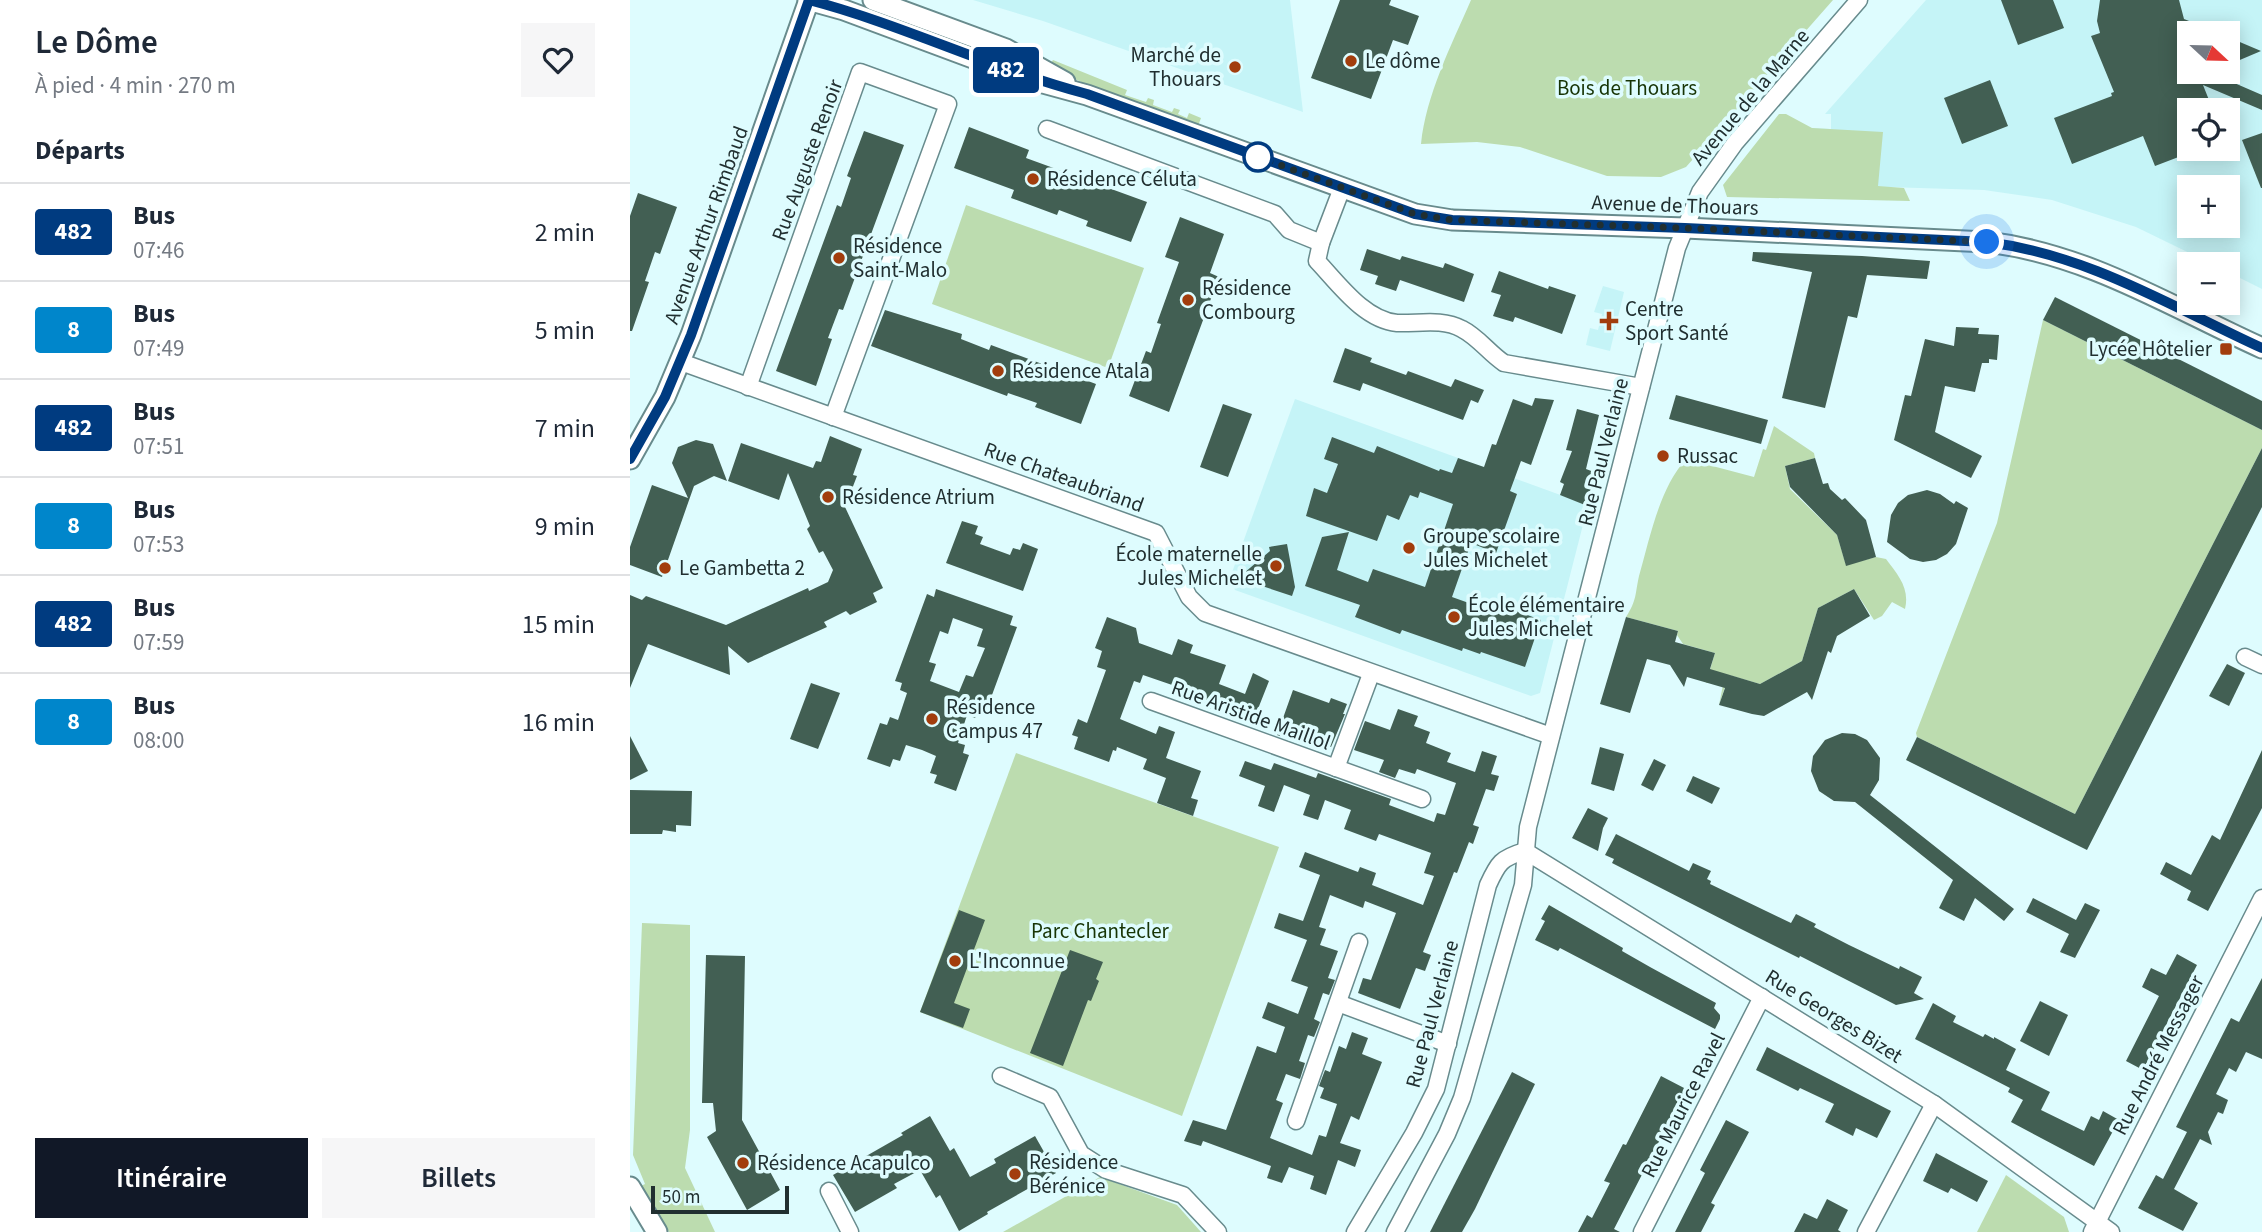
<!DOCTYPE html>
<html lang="fr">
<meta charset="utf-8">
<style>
body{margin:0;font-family:"Source Sans 3",sans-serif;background:#f6f6f7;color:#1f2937;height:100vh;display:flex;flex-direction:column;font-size:26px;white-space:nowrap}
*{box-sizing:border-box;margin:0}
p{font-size:23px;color:#747a83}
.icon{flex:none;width:38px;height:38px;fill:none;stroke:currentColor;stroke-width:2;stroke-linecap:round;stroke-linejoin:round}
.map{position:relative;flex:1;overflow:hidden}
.drawer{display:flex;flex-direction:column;background:#fff;width:630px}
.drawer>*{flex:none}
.badge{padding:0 14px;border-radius:5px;font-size:24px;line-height:46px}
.needle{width:46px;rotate:112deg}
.tools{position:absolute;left:1547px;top:21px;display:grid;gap:14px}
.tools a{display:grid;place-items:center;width:63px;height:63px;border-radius:0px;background:#fff;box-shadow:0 4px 18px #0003;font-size:35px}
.scale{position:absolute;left:21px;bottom:18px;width:138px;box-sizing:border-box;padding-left:7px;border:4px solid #212f30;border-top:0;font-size:19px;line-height:24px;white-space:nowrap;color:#212f30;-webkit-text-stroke:5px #defcfe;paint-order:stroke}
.you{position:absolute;width:35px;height:35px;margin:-18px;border:5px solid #fff;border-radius:50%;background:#1a73e8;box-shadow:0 0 0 10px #1a73e833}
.map>.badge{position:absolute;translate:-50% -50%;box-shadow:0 0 0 4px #fff}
h2{padding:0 35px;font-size:26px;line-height:63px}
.round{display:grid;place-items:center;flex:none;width:74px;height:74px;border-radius:0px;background:#f6f6f7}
.summary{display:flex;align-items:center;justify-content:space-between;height:119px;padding:0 35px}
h1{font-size:33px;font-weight:600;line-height:52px}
.action{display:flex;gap:14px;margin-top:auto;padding:14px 35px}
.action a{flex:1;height:80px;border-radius:0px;background:#111827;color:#fff;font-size:28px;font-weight:600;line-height:80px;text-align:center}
.action a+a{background:#f6f6f7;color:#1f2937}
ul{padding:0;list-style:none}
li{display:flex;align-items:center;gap:21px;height:98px;padding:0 35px;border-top:2px solid #e0e1e3}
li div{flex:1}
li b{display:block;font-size:26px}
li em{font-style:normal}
li .badge{min-width:77px;font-weight:700;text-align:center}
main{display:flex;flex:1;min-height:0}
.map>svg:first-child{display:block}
</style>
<main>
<section class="drawer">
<div class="summary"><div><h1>Le Dôme</h1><p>À pied · 4 min · 270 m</p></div><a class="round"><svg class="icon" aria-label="heart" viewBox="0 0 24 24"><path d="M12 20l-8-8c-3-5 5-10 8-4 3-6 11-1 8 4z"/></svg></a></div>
<h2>Départs</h2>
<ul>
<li><span class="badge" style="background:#003b80;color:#fff">482</span><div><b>Bus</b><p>07:46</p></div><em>2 min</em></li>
<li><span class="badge" style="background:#0086cb;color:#fff">8</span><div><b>Bus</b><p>07:49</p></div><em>5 min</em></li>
<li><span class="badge" style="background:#003b80;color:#fff">482</span><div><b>Bus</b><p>07:51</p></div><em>7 min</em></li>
<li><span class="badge" style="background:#0086cb;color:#fff">8</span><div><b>Bus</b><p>07:53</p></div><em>9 min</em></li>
<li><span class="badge" style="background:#003b80;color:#fff">482</span><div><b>Bus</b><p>07:59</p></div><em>15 min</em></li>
<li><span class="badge" style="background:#0086cb;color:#fff">8</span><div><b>Bus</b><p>08:00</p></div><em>16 min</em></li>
</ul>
<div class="action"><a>Itinéraire</a><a>Billets</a></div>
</section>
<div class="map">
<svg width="1632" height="1232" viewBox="0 0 1632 1232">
<rect width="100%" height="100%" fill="#defcfe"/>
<g fill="#c5f4f7" fill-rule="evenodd">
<polygon points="343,0 660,0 673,112 413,21"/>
<path d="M1296 0H1632V289L1598 272V264H1582L1506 227 1422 200 1354 190 1192 185 1182 128 1201 129V114H1195ZM1559 33H1598V72H1559ZM1559 110H1598V149H1559ZM1559 187H1598V226H1559Z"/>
<polygon points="973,286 994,292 980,351 956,345 960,328 968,330 972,314 964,312"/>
<polygon points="665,399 958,505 910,693 901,696 605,590 600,578"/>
</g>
<g fill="#bcdcaf">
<path d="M841 0H1203L1056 167 1031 177 977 176 890 147 847 142 791 144C796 95 821 46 841 0Z"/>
<polygon points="423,60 497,90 495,95 516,102 518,98 524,100 523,105 542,112 544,108 550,110 548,114 557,118 559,113 571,118 568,126 465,88 418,67"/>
<polygon points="1149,114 1156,114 1182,128 1253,132 1248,186 1274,188 1280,201 1097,197 1093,185"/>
<polygon points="336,205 514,268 478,368 302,304"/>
<polygon points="1413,320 1632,430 1632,448 1445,814 1287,737 1286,733 1367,523"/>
<path d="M1144 426 1184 453 1185 458 1155 466 1160 489 1207 535 1216 565 1246 557 1256 559C1268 575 1280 588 1275 609L1262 602 1252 616 1244 620 1224 589 1188 608 1172 661 1130 684 1099 675 1089 705 1094 680 1076 683 1085 653 1053 644 1047 635 1048 631 996 617C1007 600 1005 594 1009 576 1020 538 1029 489 1056 459L1124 477 1133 449 1136 450Z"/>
<polygon points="386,753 649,847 552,1116 290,1012"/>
<polygon points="12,923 60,925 60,1130 55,1168 85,1232 39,1232 11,1186 15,1184 3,1155"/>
<polygon points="1376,1175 1434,1217 1439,1232 1347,1232"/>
<polygon points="470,1177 547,1205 571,1232 373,1232"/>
</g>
<g fill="#425f53" fill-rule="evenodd">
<polygon points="710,0 761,0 759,5 789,16 778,45 763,40 741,99 681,78"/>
<polygon points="1371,0 1423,0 1434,28 1388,45"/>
<polygon points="1470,0 1549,0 1554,19 1587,32 1559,33 1559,72 1579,72 1632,95 1632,110 1573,85 1583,110 1559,110 1559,153 1525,166 1513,136 1442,164 1424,118 1482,96 1481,93 1484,92 1461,36 1470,33 1467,21"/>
<polygon points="1598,37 1631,51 1598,65"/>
<polygon points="1360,80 1378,126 1332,144 1314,98"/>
<polygon points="339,127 399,150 396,158 517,202 501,242 456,226 458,221 429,210 427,215 381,198 384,190 324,168"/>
<polygon points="234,131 274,145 213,310 209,309 198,338 202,339 186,386 146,371 207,205 211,207 221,178 217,176"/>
<polygon points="1632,133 1632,188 1631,188 1612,140"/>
<polygon points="8,193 47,207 30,254 25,252 15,281 19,282 2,331 0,331 0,216"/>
<polygon points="550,217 594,234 580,273 589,277 539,412 499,396 516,351 521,353 531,324 527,323 549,262 535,257"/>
<polygon points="737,249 770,260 772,256 813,268 815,263 844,274 834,302 770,280 766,291 745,284 748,276 730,270"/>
<polygon points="1123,252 1232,256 1300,261 1297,279 1237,275 1227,318 1218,316 1195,408 1152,398 1182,272 1122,261"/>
<polygon points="869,271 918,289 919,286 946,295 932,334 885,317 883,322 863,316 871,295 861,292"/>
<polygon points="1425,297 1632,401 1632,430 1413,320"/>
<polygon points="255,310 332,334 331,339 359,350 361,345 466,384 451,424 405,407 407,403 378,393 377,396 241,346"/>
<polygon points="1326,327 1349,328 1348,334 1369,335 1367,360 1359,359 1359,363 1352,363 1345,392 1315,386 1305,432 1352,456 1341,478 1264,440 1275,395 1281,396 1295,339 1324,346"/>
<polygon points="715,348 742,358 740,362 776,375 778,371 821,387 825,379 854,390 848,403 841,400 833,420 733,383 730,391 703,382"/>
<polygon points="1046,395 1138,420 1131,444 1039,419"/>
<polygon points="905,398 924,400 901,465 891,461 880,491 887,494 866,553 841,543 822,597 864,612 867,604 911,620 895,667 851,652 850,654 833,648 832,651 772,630 770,634 725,617 730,605 675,586 692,537 719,532 707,570 738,582 743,569 795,587 823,504 790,492 788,498 780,495 769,520 757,515 747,541 676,516 684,488 697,493 708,464 694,459 702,437 744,453 747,446 809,471 810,469 822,473 828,458 854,467 862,444 866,445 883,399 902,406"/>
<polygon points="593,404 622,414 598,477 570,467"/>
<polygon points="947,409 969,415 956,469 964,472 961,482 963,483 955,505 930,495 934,484 930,482 942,451 936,450"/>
<polygon points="200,436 232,449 223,475 227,476 215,507 253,588 243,593 247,602 220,615 216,611 194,622 197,627 118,663 98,646 100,675 18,644 0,688 0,595 12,600 16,596 96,625 178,588 179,591 198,582 203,570 193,551 189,553 177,529 180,526 158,473 149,500 98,481 111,443 183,468 186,461 191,462"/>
<polygon points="66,440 83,444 97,481 84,476 64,486 32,577 0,565 0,547 22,485 58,498 42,463 48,447"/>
<polygon points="1632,448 1632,507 1457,850 1276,760 1287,737 1445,814"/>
<polygon points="1185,458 1193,484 1198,483 1200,489 1212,500 1215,498 1236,520 1246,557 1216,566 1207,535 1160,487 1155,466"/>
<polygon points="1297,490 1310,494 1324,504 1326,501 1338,508 1326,544 1317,554 1306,560 1293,562 1280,559 1257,542 1261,515 1268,503 1278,495"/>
<polygon points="332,521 348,526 345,534 353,537 350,544 380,555 383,548 390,550 393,543 408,549 393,591 316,563"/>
<polygon points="657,544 665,587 662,596 629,585 626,587 614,573 640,551 639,547"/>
<path d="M306 589 383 616 380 625 387 627 355 714 348 711 345 718 337 715 328 743 335 745 333 753 339 755 326 791 304 783 307 775 300 773 306 756 292 750 276 745 270 761 263 759 260 767 237 759 250 723 257 725 260 717 268 720 277 693 270 690 272 683 265 681 297 594 304 597ZM323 618 353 629 347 646 355 648 343 677 336 675 329 692 300 681 306 664 299 662 310 631 318 634Z"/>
<polygon points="1224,589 1240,616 1207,636 1201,653 1198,651 1182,700 1177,692 1134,716 1122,714 1089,705 1095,688 1057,677 1054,687 1040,665 1017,659 1000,713 970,704 996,617 1048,631 1045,642 1085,653 1080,669 1130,684 1172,661 1188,608"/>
<polygon points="477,617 506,628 509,643 542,655 548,639 563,645 560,653 596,665 589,684 615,694 623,673 639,681 622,724 606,718 609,710 583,700 580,709 565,703 568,696 548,687 513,675 510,683 504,681 490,719 526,734 529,726 545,732 536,758 571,771 561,798 568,800 563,816 527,803 536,778 513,769 517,759 487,747 486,751 483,750 479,762 444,749 448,737 442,735 448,719 457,723 476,670 467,667 472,651 465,648"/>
<polygon points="1597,664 1615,673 1599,706 1579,696"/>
<polygon points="181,683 210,693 188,749 160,739"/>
<polygon points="663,690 699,703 701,698 717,704 713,714 715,714 701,747 665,734 663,740 647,735"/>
<polygon points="768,709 788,716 784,726 800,732 796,743 821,753 817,762 845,772 852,751 867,756 861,774 869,776 864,791 856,789 843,825 849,827 843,844 839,842 827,873 824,872 793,952 801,955 795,971 786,968 770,1009 728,993 733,978 741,980 766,913 735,901 733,908 700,895 689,927 696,929 690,945 708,951 698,978 705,980 699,995 693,993 684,1019 690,1022 684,1037 678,1035 669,1061 675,1063 670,1079 656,1074 646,1100 653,1103 640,1138 682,1155 689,1135 696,1137 707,1104 690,1098 694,1088 689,1086 695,1070 700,1072 709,1046 716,1049 722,1032 738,1038 732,1054 752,1062 729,1120 721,1116 710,1143 731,1150 725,1167 708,1160 696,1195 680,1189 684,1176 659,1167 652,1183 637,1178 641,1166 573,1141 571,1146 554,1141 563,1120 596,1130 627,1046 646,1053 655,1027 632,1018 638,1002 668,1014 678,987 661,981 677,940 644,928 649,913 673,921 690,875 669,867 675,852 728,872 730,867 746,873 742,885 793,905 804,876 794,873 801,853 749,834 746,841 714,829 721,810 695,800 688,820 673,815 680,795 654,785 644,812 628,806 635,786 609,776 615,761 641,770 644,763 686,778 688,773 761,799 759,805 804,822 807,813 815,815 826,783 787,769 785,774 769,769 765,778 749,772 754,760 724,750 735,721 760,730"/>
<polygon points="1212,733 1225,734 1237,740 1250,758 1249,780 1240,795 1384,909 1374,921 1345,898 1334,921 1309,908 1323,880 1225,802 1204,801 1189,791 1181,771 1183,756 1195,740"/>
<polygon points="0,736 18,771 0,780"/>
<polygon points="970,747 994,754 984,791 961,784"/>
<polygon points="1632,750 1632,808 1578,911 1557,900 1561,891 1530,874 1536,862 1561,875 1582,835 1590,840"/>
<polygon points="1024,759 1036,765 1023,791 1011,785"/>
<polygon points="1063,776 1090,788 1082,804 1056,791"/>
<polygon points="0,790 62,791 61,826 46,825 46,832 33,830 32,834 0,834"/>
<polygon points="958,808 978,818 973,828 968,851 942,838"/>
<polygon points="986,834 1059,871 1063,863 1081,871 1077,879 1081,881 1080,884 1161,923 1166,914 1186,924 1184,927 1219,945 1269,969 1270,966 1292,977 1284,993 1294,999 1266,1005 1170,956 1169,958 1109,928 982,863 984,859 975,855"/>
<polygon points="1403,898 1446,920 1455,903 1470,910 1445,958 1430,952 1439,934 1396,912"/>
<polygon points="919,905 993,948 992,951 1020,967 1086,1003 1084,1008 1090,1015 1090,1019 1085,1029 930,948 928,951 905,940 915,921 911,919"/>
<polygon points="329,910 355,920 324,1003 340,1009 333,1028 290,1012"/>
<polygon points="440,950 473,962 466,979 469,981 461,1001 458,1000 433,1066 400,1053"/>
<polygon points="1547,954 1567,965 1513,1070 1496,1061 1529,996 1512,987 1521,968 1536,975"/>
<polygon points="76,955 115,956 112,1120 150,1190 117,1210 77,1137 86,1131 83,1103 72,1103"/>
<polygon points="1632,978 1632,1059 1616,1052 1606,1072 1599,1068 1586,1094 1598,1100 1593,1114 1588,1112 1578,1132 1582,1145 1570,1139 1544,1189 1568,1203 1553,1231 1508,1208 1526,1175 1533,1179 1557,1132 1546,1127 1601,1018 1609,1022"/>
<polygon points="1410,1001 1438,1015 1419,1056 1390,1041"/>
<polygon points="1303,1003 1326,1016 1323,1022 1353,1037 1355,1034 1364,1039 1364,1037 1386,1049 1376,1070 1420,1092 1411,1110 1454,1131 1461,1116 1469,1120 1473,1111 1489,1120 1464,1166 1381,1122 1393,1100 1378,1092 1380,1088 1285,1039"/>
<polygon points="1137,1047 1261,1111 1247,1138 1226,1128 1223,1136 1195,1122 1204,1104 1170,1088 1168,1091 1126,1070"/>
<polygon points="882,1072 905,1084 845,1209 832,1232 800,1232"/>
<polygon points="1031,1076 1056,1089 984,1229 990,1232 948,1232 957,1215 962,1218 980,1183 974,1181 993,1144 996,1145"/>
<polygon points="300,1116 320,1151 324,1148 340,1177 366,1163 364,1159 405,1136 426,1173 357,1212 358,1214 329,1231 310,1195 306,1198 290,1170 264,1184 267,1188 225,1212 203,1175 273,1135 271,1133"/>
<polygon points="1096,1120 1119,1132 1081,1203 1085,1205 1071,1232 1045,1232 1075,1173 1070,1170"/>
<polygon points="1306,1153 1358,1181 1347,1202 1321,1188 1318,1193 1293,1181"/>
<polygon points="1197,1199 1218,1210 1208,1230 1211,1232 1164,1232 1174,1213 1187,1219"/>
</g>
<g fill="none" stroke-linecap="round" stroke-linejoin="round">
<defs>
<g id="minor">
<polyline points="417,129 645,214 659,230 691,243 712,188"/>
<path d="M691 243 687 261C708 283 734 320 767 323 788 324 812 318 832 329 848 337 859 353 874 363L1011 387"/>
<polyline points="51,362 526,533 559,597 575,613 921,736"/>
<polyline points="118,387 230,72 318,104 203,417"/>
<polyline points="1615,657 1632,665"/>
<polyline points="521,701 792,799"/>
<polyline points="706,768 741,674"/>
<polyline points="895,851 1304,1104 1481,1232"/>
<polyline points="708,1003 818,1044"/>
<polyline points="371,1076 420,1097 451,1154 476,1170 553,1195 588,1232"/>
<polyline points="666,1121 729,942"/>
<polyline points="199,1191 220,1232"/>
<path d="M725 1232 784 1133 806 1089 858 885C868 863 871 858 895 851"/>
<polyline points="765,1232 817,1134 832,1098 893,885 898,827 1047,248 1070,192 1105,143 1229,0"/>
<polyline points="1012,1232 1132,997"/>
<polyline points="1236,1232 1304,1104"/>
<polyline points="1462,1232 1632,898"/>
</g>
<g id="tertiary">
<path d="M178 0 214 10 402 80 457 95 785 214 822 220 1055 228 1357 242C1458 254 1541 307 1632 348"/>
<polyline points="243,0 376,49 435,82"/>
<polyline points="0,459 35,397 61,335 179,0"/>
<polyline points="0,1187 27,1232"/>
</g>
</defs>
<use href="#minor" stroke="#688b8d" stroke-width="19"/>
<use href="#tertiary" stroke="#688b8d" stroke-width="23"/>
<use href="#minor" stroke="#fff" stroke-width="16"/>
<use href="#tertiary" stroke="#fff" stroke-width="19"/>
</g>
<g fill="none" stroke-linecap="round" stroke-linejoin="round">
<defs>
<path id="line" d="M0 459 35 397 61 335 179 0C274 25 362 69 457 94L785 214 822 220 1055 228 1357 242C1459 255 1540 306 1632 348"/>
</defs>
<use href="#line" stroke="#fff" stroke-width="16"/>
<use href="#line" stroke="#003b80" stroke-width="10"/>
<polyline stroke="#212f30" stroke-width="7" stroke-dasharray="0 12.6" points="628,157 785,214 822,220 1055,228 1357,242"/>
</g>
<g fill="#a23d0d" stroke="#defcfe" stroke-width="2.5">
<circle cx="721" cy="61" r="7"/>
<circle cx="605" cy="67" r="7"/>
<circle cx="403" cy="179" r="7"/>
<circle cx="209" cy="258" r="7"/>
<circle cx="558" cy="300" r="7"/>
<path d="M975.5 310.5h7v7h7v7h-7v7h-7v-7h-7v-7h7z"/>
<rect x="1589" y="342" width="14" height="14" rx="3.5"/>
<circle cx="368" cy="371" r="7"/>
<circle cx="1033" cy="456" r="7"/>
<circle cx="198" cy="497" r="7"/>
<circle cx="779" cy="548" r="7"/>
<circle cx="646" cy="566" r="7"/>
<circle cx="35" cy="568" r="7"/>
<circle cx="824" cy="617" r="7"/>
<circle cx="302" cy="719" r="7"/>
<circle cx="325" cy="961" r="7"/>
<circle cx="113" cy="1163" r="7"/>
<circle cx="385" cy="1174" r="7"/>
</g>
<circle fill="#fff" stroke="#003b80" stroke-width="3.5" cx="628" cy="157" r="14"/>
<g text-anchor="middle" stroke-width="7" stroke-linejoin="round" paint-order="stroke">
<g font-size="21" fill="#212f30" stroke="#defcfe" text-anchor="start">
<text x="591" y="62" text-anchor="end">Marché de<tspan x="591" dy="24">Thouars</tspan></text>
<text x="735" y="68">Le dôme</text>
<text x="417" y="186">Résidence Céluta</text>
<text x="223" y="253">Résidence<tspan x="223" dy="24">Saint-Malo</tspan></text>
<text x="572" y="295">Résidence<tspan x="572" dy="24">Combourg</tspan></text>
<text x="995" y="316">Centre<tspan x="995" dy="24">Sport Santé</tspan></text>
<text x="1582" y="356" text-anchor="end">Lycée Hôtelier</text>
<text x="382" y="378">Résidence Atala</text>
<text x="1047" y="463">Russac</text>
<text x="212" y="504">Résidence Atrium</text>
<text x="793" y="543">Groupe scolaire<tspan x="793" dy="24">Jules Michelet</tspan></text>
<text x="632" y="561" text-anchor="end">École maternelle<tspan x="632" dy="24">Jules Michelet</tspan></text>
<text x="49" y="575">Le Gambetta 2</text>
<text x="838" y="612">École élémentaire<tspan x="838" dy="24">Jules Michelet</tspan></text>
<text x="316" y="714">Résidence<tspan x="316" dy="24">Campus 47</tspan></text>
<text x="339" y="968">L'Inconnue</text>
<text x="399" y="1169">Résidence<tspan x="399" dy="24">Bérénice</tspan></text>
<text x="127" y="1170">Résidence Acapulco</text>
</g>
<g font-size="21" fill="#173405" stroke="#defcfe">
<text x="997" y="95">Bois de Thouars</text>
<text x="470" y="938">Parc Chantecler</text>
</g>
<g font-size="21" fill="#212f30" stroke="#defcfe">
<text transform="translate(1120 97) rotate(-50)" y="7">Avenue de la Marne</text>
<text transform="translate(177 160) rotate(-70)" y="7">Rue Auguste Renoir</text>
<text transform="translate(1045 205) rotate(2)" y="7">Avenue de Thouars</text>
<text transform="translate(76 225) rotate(-70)" y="7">Avenue Arthur Rimbaud</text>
<text transform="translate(973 452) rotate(-76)" y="7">Rue Paul Verlaine</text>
<text transform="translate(434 477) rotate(20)" y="7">Rue Chateaubriand</text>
<text transform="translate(621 715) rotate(20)" y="7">Rue Aristide Maillol</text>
<text transform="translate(802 1014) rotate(-75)" y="7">Rue Paul Verlaine</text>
<text transform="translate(1204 1016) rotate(32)" y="7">Rue Georges Bizet</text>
<text transform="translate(1528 1055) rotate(-63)" y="7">Rue André Messager</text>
<text transform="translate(1053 1105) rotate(-63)" y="7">Rue Maurice Ravel</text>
</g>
</g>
</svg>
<div class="tools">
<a><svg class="needle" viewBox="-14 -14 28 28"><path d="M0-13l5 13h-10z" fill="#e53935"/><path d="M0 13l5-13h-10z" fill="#747a83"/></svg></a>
<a><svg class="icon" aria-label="locate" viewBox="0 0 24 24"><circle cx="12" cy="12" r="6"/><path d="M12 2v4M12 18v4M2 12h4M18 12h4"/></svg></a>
<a>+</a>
<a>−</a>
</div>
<div class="scale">50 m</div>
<div class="you" style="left:1357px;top:242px"></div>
<b class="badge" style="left:376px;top:70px;background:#003b80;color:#fff">482</b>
</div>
</main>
